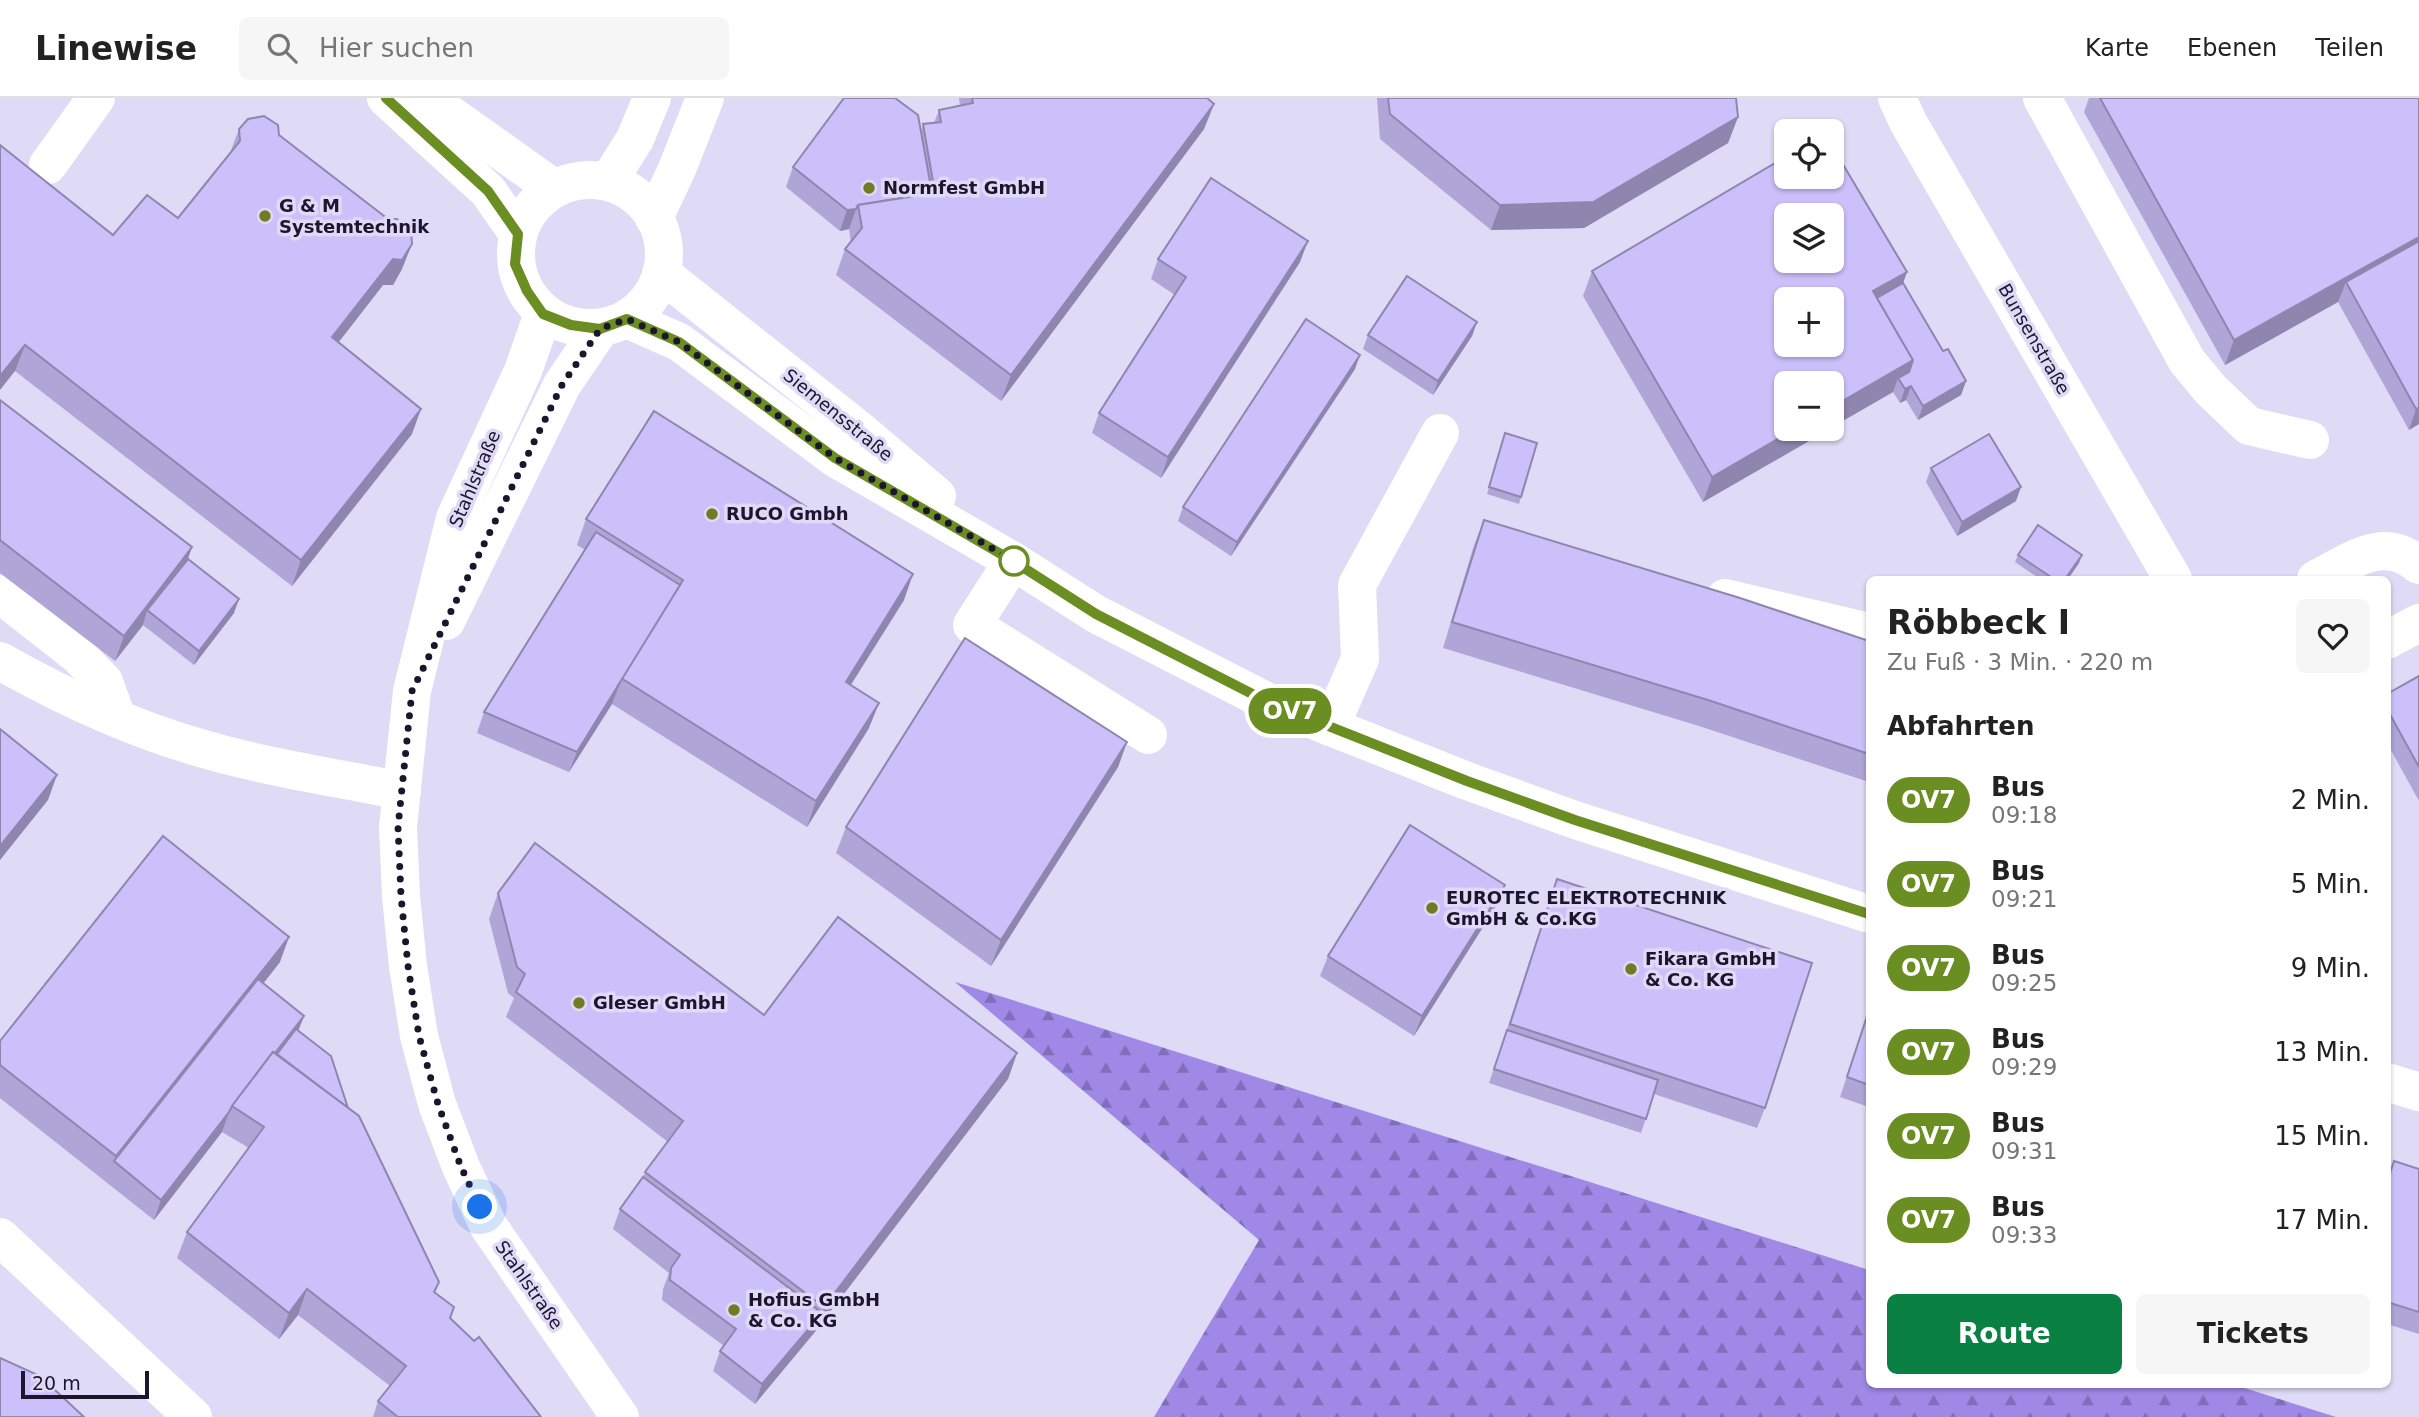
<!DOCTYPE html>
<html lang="de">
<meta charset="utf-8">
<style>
body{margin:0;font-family:"DejaVu Sans",sans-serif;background:#f6f6f6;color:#222;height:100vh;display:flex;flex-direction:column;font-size:26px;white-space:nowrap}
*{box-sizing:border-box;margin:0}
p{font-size:23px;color:#767676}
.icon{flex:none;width:38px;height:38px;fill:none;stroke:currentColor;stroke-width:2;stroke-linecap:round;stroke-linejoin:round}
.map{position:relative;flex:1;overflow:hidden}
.details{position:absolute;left:1866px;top:478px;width:525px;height:812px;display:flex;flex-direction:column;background:#fff;border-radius:10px;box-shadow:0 2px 5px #0004}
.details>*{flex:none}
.badge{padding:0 14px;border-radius:23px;font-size:24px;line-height:46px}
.buttons{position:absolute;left:1774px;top:21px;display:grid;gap:14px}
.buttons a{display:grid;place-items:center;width:70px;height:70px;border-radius:10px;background:#fff;box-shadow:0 2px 5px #0004;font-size:35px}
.scale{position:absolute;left:21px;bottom:18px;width:128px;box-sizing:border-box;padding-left:7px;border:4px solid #1b152e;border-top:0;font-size:19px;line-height:24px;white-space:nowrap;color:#1b152e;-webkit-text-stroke:5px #dfdaf6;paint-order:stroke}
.you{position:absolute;width:35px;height:35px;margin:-18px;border:5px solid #fff;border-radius:50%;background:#1a73e8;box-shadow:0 0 0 10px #1a73e833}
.map>.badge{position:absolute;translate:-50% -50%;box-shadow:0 0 0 4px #fff}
h2{padding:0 21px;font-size:26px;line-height:63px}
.round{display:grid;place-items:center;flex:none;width:74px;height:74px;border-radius:10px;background:#f6f6f6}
.summary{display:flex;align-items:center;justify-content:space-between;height:119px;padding:0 21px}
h1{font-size:33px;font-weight:700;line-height:52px}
.cta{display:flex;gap:14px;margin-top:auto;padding:14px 21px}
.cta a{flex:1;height:80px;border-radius:10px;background:#0b8043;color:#fff;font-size:28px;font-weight:700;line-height:80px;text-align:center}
.cta a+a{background:#f6f6f6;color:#222}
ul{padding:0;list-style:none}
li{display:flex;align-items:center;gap:21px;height:84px;padding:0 21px}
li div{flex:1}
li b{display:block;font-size:26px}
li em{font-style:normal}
li .badge{min-width:77px;font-weight:700;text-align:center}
header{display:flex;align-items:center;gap:42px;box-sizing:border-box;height:98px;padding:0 35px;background:#fff;border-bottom:2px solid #e0e0e0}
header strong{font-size:33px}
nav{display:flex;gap:38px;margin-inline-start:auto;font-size:24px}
.search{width:490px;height:63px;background:#f6f6f6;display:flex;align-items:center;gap:18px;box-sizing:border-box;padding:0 24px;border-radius:10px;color:#767676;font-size:26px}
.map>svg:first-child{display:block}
</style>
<header>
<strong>Linewise</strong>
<div class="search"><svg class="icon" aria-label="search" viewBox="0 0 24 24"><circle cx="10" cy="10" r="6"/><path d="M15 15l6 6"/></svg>Hier suchen</div>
<nav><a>Karte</a><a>Ebenen</a><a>Teilen</a></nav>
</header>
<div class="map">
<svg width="2419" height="1319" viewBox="0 0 2419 1319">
<defs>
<pattern id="forest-firs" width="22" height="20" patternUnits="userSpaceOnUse" patternTransform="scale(1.75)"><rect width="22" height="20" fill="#9f88e6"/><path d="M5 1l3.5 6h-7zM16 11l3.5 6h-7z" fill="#816ebb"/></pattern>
</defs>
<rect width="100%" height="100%" fill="#dfdaf6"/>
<polygon fill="url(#forest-firs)" points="955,884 1869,1172 1869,1286 2232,1286 2336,1319 1154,1319 1259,1142"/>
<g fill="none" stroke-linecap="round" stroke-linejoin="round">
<g stroke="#fff" stroke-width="38">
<polyline points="386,0 488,93 518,136"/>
<polyline points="427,0 552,89"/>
<polyline points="1897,0 1908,24 2173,481"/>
<polyline points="2042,0 2187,263 2211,292 2249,328 2310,342"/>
<polyline points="48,67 96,0"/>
<circle cx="590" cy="156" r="74"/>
<polyline points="608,84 635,41 652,0"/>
<polyline points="654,120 677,71 705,0"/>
<polyline points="661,175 859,332 937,398"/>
<polyline points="543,216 523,273 455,420 412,593 398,729 401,798 408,868 419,938 437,1006 461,1069 489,1129 620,1319"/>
<polyline points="627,221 679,244 835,360 1013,463 1096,516 1268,604 1467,683 1575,722 1869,816"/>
<polyline points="1013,463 972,527 1148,637"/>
<path d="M2316 481C2351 464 2383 436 2419 467"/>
<polyline points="0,496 79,558 104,584 117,620"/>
<polyline points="1725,500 1869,534"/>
<polyline points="446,523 562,287 600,231"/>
<polyline points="2387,542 2419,525"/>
<path d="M0 563C62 598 128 629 197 649 263 669 334 679 402 693"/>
<polyline points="1330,629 1360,561 1357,487 1440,335"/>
<polyline points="2387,984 2419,994"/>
<polyline points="0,1139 193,1319"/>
</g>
</g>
<g fill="#afa5d7">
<polygon points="959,0 1207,0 1214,6 1204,31 1001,303 836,177 845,151 851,145 849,131 840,133 786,89 793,69 921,33 923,26 934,25 939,12 960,8"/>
<polygon points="1377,0 1736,0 1738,19 1728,45 1584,130 1491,132 1380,41"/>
<polygon points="2089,0 2419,0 2419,326 2409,332 2338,204 2225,267 2084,14"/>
<polygon points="239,31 279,37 402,171 393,187 383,187 339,244 412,336 292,488 15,273 0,47 113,137 178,120 230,55"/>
<polygon points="1158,161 1300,164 1161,380 1092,335 1099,315 1175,197 1151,181"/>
<polygon points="1592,173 1907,174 1903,185 1943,253 1966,283 1961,297 1918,322 1906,302 1900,305 1893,294 1703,404 1583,198"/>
<polygon points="1477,224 1472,238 1433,297 1363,251 1368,237"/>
<polygon points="1355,271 1231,458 1178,423 1183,409"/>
<polygon points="0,302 192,449 188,461 234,515 194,567 143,527 115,563 0,475"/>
<polygon points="1505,335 1521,399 1519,406 1487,396"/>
<polygon points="1931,370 2016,403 1957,438 1926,384"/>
<polygon points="586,421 904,502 851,587 869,630 807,729 612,606 569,674 477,635 484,614 585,452 577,447"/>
<polygon points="1484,422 1869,543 1869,684 1699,628 1443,550 1474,447"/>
<polygon points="2018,457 2079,465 2068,481 2040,481 2015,464"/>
<polygon points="2419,578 2419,703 2387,645 2387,596"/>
<polygon points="1127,644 1118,669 991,868 836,755 846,729"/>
<polygon points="1557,781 1765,1010 1757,1030 1654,996 1641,1035 1489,985"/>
<polygon points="498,795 764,917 1017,955 1008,981 814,1235 755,1306 713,1273 720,1253 724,1248 662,1202 663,1191 669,1175 613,1131 620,1111 643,1079 645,1074 668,1044 506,919 514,900 508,895 489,821"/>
<polygon points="1497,807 1414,938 1320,878 1328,858"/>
<polygon points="280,864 263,886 304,918 298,933 348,1010 439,1184 435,1195 450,1220 541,1319 373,1319 378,1303 390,1288 298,1217 279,1241 177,1160 187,1134 249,1050 222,1034 154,1122 0,1000 0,943"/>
<polygon points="1869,912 1869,1009 1840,999"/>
<polygon points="2394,1063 2419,1071 2419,1236 2387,1226 2387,1082"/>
</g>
<g fill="#8f86af">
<polygon points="1214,6 1204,31 1001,303 1011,277"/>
<polygon points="1738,19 1728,45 1584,130 1491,132 1500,107"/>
<polygon points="856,111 849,131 840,133 847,112"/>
<polygon points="2419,139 2419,160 2346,184 2338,204 2225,267 2234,242"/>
<polygon points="1308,143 1300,164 1161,380 1168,359"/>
<polygon points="412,146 402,171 393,187 383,187 323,264 332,239 393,161"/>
<polygon points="1907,174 1898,199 1874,213 1873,193"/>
<polygon points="1477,224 1472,238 1433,297 1438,283"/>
<polygon points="25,247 15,273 0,292 0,278"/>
<polygon points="1360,257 1355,271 1231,458 1237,444"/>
<polygon points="1913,262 1903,288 1898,280 1893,294 1832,329 1832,309"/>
<polygon points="1966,283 1961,297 1918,322 1923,308"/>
<polygon points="1911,288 1906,302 1900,305 1905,291"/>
<polygon points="2419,310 2419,326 2409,332 2416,311"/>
<polygon points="421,311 412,336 292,488 301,462"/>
<polygon points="1795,331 1830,331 1703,404 1712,379"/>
<polygon points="2021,389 2016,403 1957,438 1962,424"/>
<polygon points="192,449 183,475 147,512 143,527 115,563 124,538"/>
<polygon points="2082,457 2079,465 2068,481 2065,481"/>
<polygon points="913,476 904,502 836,610 846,584"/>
<polygon points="239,501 234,515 194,567 199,553"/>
<polygon points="620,585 612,606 569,674 577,654"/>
<polygon points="879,605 869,630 807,729 816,703"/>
<polygon points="1127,644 1118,669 991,868 1001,842"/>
<polygon points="57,677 48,702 0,762 0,748"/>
<polygon points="1505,787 1497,807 1414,938 1422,918"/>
<polygon points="289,839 280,864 119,1068 114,1063 106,1084 116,1058"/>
<polygon points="304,918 296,938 233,1009"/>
<polygon points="1017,955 1008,981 814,1235 755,1306 762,1286 822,1215 824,1209"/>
<polygon points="229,1014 222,1034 154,1122 161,1102"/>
<polygon points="307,1191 298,1217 279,1241 289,1215"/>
</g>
<g fill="#ccc0fa" stroke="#8f86af" stroke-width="2" fill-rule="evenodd">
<polygon points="844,0 895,0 918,17 932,95 858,107 856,111 847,112 793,69"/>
<polygon points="972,0 1207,0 1214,6 1011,277 845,151 862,130 858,107 935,95 923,26 941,24 939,12 973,5"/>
<polygon points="1388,0 1736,0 1738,19 1593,104 1500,107 1390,16"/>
<polygon points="2100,0 2419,0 2419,139 2234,242"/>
<polygon points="264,18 278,27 279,37 388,121 397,121 411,132 412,146 402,162 393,161 332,239 421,311 301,462 25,247 0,278 0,47 113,137 147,97 178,120 240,43 239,31 248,21"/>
<path d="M1832 48 1907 174 1873 193 1913 262 1832 309V285H1787V331H1795L1712 379 1592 173 1787 58V79H1832ZM1787 117H1832V163H1787ZM1787 201H1832V247H1787Z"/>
<polygon points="1211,80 1308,143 1168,359 1099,315 1186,179 1158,161"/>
<polygon points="2419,143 2419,310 2416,311 2346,184"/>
<polygon points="1407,178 1477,224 1438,283 1368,237"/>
<polygon points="1903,185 1943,253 1948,251 1966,283 1923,308 1911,288 1905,291 1898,280 1909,274 1913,262 1877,200"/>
<polygon points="1306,221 1360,257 1237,444 1183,409"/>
<polygon points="0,302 192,449 124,538 0,442"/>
<polygon points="654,313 913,476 846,584 879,605 816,703 621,580 683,482 586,421"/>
<polygon points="1505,335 1537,345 1521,399 1489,389"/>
<polygon points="1989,336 2021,389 1962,424 1931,370"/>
<polygon points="1484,422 1740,500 1869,543 1869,656 1708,602 1452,524"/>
<polygon points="2038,427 2082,457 2065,481 2054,481 2018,457"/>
<polygon points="596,434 680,487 577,654 484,614"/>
<polygon points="188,461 239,501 199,553 147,512"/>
<polygon points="965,540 1127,644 1001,842 846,729"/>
<polygon points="2419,578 2419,669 2387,611 2387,596"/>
<polygon points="0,631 57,677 0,748"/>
<polygon points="1410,727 1505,787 1422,918 1328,858"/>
<polygon points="163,738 289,839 116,1058 0,967 0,943"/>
<polygon points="535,745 764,917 838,819 1017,955 824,1209 645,1074 683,1023 516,894 525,876 517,869 498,795"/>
<polygon points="1557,781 1812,865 1765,1010 1510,926"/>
<polygon points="258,881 304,918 275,955 273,954 232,1008 229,1014 161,1102 114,1063"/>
<polygon points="1869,912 1869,987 1847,979"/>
<polygon points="296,931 331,958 348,1010 277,956"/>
<polygon points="1507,932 1658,982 1646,1021 1494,971"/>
<polygon points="273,954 359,1018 439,1184 434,1194 454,1209 450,1220 474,1243 479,1239 541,1319 398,1319 378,1303 406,1268 307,1191 289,1215 187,1134 264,1029 232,1008"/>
<polygon points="2394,1063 2419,1071 2419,1214 2387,1204 2387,1085"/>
<polygon points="643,1079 822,1215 762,1286 720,1253 736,1231 670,1182 671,1170 680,1157 620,1111"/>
<polygon points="0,1260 40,1278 84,1319 0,1319"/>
</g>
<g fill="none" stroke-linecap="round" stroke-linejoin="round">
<defs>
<polyline id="line" points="386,0 488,93 518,136 515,166 527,193 543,216 571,227 600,231 627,221 679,244 835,360 1013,463 1096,516 1268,604 1467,683 1575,722 1869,816"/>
</defs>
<use href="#line" stroke="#fff" stroke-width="16"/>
<use href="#line" stroke="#6b8e23" stroke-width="10"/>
<polyline stroke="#1b152e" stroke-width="7" stroke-dasharray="0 12.6" points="480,1109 461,1069 438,1006 419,938 408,868 401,798 398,729 412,593 562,287 600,231 627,221 679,244 835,360 1014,463"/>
</g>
<g fill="#737a24" stroke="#dfdaf6" stroke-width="2.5">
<circle cx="869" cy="90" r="7"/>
<circle cx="265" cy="118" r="7"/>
<circle cx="712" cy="416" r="7"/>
<circle cx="1432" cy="810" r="7"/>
<circle cx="1631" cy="871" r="7"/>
<circle cx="579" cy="905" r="7"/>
<circle cx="734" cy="1212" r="7"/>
</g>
<circle fill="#fff" stroke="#6b8e23" stroke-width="3.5" cx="1014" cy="463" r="14"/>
<g text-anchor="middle" stroke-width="7" stroke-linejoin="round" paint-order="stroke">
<g font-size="18" font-weight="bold" fill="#1b152e" stroke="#dfdaf6" text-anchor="start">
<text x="883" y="96">Normfest GmbH</text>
<text x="279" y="114">G &amp; M<tspan x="279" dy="21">Systemtechnik</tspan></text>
<text x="726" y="422">RUCO Gmbh</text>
<text x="1446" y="806">EUROTEC ELEKTROTECHNIK<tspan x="1446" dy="21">GmbH &amp; Co.KG</tspan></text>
<text x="1645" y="867">Fikara GmbH<tspan x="1645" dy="21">&amp; Co. KG</tspan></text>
<text x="593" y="911">Gleser GmbH</text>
<text x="748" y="1208">Hofius GmbH<tspan x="748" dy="21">&amp; Co. KG</tspan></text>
</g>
<g font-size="18" fill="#1b152e" stroke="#dfdaf6">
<text transform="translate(2034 241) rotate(60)" y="6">Bunsenstraße</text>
<text transform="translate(838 317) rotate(39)" y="6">Siemensstraße</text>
<text transform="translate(475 381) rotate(-67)" y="6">Stahlstraße</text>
<text transform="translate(529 1187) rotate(55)" y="6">Stahlstraße</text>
</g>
</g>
</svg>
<div class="buttons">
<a><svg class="icon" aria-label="locate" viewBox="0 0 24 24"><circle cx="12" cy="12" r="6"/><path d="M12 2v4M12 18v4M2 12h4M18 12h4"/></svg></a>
<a><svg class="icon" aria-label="layers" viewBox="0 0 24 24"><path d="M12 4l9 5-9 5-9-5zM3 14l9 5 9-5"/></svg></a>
<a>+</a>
<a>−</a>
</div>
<div class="scale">20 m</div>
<div class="you" style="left:480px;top:1109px"></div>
<b class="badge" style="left:1290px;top:613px;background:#6b8e23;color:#fff">OV7</b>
<section class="details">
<div class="summary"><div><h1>Röbbeck I</h1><p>Zu Fuß · 3 Min. · 220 m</p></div><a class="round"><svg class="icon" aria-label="heart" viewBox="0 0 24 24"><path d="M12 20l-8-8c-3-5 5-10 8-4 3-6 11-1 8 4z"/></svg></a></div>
<h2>Abfahrten</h2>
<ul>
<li><span class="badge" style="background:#6b8e23;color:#fff">OV7</span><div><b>Bus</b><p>09:18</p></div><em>2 Min.</em></li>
<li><span class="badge" style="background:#6b8e23;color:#fff">OV7</span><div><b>Bus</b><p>09:21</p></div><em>5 Min.</em></li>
<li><span class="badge" style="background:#6b8e23;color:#fff">OV7</span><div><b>Bus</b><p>09:25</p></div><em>9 Min.</em></li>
<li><span class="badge" style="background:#6b8e23;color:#fff">OV7</span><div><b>Bus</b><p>09:29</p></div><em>13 Min.</em></li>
<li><span class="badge" style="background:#6b8e23;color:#fff">OV7</span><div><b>Bus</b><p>09:31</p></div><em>15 Min.</em></li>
<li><span class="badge" style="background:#6b8e23;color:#fff">OV7</span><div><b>Bus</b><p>09:33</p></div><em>17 Min.</em></li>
</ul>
<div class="cta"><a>Route</a><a>Tickets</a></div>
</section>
</div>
